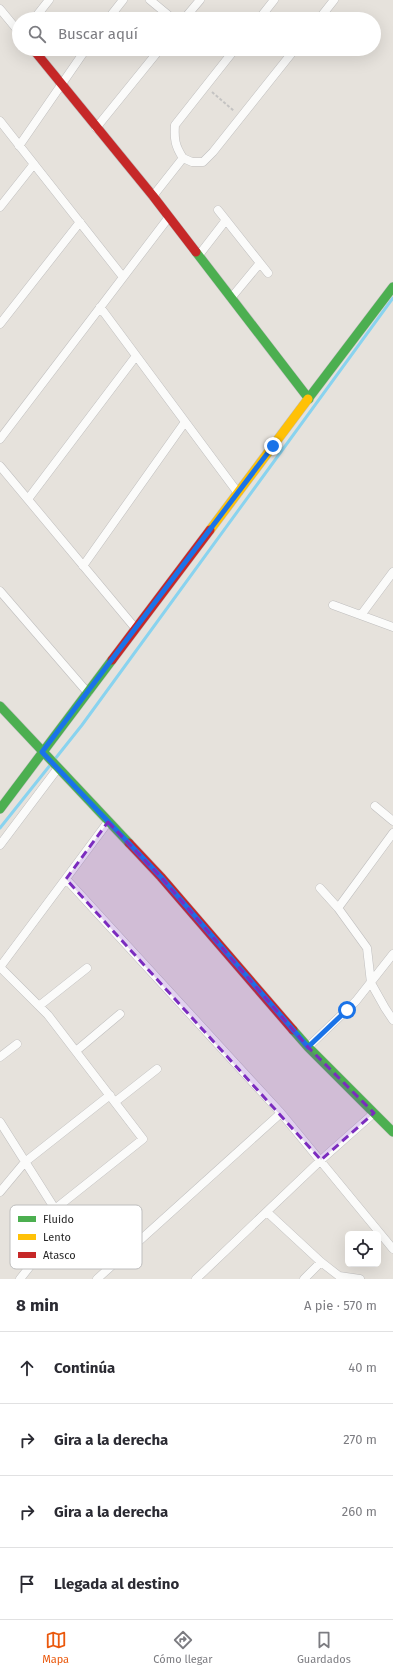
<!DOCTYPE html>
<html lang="es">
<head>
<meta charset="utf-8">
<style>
	:root { --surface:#fff; --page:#f7f7f7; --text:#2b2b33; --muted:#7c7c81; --line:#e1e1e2; --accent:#ea580c }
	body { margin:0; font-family:"Fira Sans",sans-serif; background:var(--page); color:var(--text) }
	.controls { position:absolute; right:12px; bottom:12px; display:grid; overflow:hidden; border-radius:6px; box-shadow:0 4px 16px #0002 }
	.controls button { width:36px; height:36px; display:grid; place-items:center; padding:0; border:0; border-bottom:1px solid var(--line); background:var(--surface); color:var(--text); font:20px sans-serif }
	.stop { position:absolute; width:12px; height:12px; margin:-9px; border:3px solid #1a73e8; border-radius:50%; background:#fff }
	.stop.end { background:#1a73e8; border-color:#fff; box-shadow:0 1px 4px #0008 }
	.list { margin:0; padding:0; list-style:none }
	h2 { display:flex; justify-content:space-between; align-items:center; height:52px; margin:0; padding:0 16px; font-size:17px }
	h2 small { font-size:13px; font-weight:400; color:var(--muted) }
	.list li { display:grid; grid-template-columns:26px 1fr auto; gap:12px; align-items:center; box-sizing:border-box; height:72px; padding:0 16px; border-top:1px solid var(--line) }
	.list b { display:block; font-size:15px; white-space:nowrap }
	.list em { font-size:13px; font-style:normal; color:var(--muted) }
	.icon { flex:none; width:22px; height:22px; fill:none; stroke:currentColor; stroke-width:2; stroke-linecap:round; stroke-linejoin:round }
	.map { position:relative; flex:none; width:393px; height:1279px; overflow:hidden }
	.search { position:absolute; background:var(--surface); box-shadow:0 4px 16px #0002; left:12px; right:12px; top:12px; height:44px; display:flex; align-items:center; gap:10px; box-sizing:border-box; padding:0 14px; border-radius:22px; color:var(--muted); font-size:15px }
	.sheet { height:340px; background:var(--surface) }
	nav { display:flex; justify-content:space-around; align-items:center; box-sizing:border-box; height:56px; border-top:1px solid var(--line); background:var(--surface); font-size:11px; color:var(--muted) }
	nav a { display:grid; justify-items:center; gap:2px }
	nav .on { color:var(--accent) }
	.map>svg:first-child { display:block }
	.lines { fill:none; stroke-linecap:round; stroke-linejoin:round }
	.stream { stroke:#89d3ef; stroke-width:3 }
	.street-casing { stroke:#bfbebe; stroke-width:9 }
	.fast-casing { stroke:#bfbebe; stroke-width:10 }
	.slow-casing { stroke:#bfbebe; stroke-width:10 }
	.jam-casing { stroke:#bfbebe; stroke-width:10 }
	.path { stroke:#c4c3c2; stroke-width:2; stroke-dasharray:3 2; stroke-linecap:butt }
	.street { stroke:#fbfbfa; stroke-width:8 }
	.fast { stroke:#4caf50; stroke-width:9 }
	.slow { stroke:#ffc107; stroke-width:9 }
	.jam { stroke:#c62828; stroke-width:9 }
	.route { stroke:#1a73e8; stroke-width:5 }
	.marked { fill:#7b2cbf; fill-opacity:0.2; stroke:#7b2cbf; stroke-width:3; stroke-dasharray:8 5; stroke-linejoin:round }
	.key { fill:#fff; stroke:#bebebe; stroke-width:1 }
	.key-label { font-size:11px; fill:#272727 }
</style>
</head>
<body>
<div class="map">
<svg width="393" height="1279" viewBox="0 0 393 1279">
	<rect width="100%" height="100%" fill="#e6e2dc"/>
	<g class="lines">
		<path class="stream" d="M 55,759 L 82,725 L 393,298
			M 0,828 L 51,764"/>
		<defs>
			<path id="street" d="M 150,0 L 173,19
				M 0,9 L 19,32
				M 34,19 L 49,0
				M 108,19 L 123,0
				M 184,19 L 200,0
				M 259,19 L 274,0
				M 319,19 L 334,0
				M 0,121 L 123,277
				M 96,128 L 160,49
				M 19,146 L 86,49
				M 183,158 L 192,162 L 203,162 L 213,152 L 295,49
				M 153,196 L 183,158 C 175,146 174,139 175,125 L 235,49
				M 0,207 L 34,164
				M 218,210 L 268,273
				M 199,255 L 226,220
				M 231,298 L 260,263
				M 100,307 L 238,493
				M 0,324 L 80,222
				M 0,439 L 169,217
				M 0,466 L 136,629
				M 28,499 L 136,356
				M 83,566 L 185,422
				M 0,591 L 88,693
				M 333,605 L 393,627
				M 361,615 L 393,572
				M 375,806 L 393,821
				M 0,845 L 58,768
				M 66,879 L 281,1113 L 393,1249
				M 320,888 L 338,908 L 367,948 L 371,983 L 385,1008 L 393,1020
				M 338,908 L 393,833
				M 0,967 L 48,1015 L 143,1139 L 55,1209
				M 0,967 L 108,822
				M 39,1006 L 87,968
				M 308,1047 L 356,1001 L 393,954
				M 76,1051 L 120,1014
				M 0,1057 L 17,1044
				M 115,1102 L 157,1069
				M 0,1122 L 55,1209 L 63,1224 L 20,1279
				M 0,1192 L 25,1162 L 110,1095
				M 267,1212 L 321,1262 L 339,1276 L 360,1279
				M 97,1279 L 281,1113
				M 196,1279 L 321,1160 L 374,1113
				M 304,1279 L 321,1262"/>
			<path id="fast" d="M 196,252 L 309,399
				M 308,399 L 393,287
				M 0,706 L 129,843
				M 0,809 L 112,660
				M 293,1030 L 308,1047 L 393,1132"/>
			<path id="slow" d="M 210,530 L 308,399"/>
			<path id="jam" d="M 33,49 L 153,196 L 196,252
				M 112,660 L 210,530
				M 129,843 L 161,877 L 293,1030"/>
		</defs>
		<use href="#street" class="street-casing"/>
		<use href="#fast" class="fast-casing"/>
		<use href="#slow" class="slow-casing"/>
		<use href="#jam" class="jam-casing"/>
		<path class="path" d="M 212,92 L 234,111"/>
		<use href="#street" class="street"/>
		<use href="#fast" class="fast"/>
		<use href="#slow" class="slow"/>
		<use href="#jam" class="jam"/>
	</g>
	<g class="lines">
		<path class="route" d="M 273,446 L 42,752 L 161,877 L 308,1047 L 347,1010"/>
	</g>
	<path class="marked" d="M 108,822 L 161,877 L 308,1047 L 374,1113 L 321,1160 L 66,879 Z"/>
	<rect x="10" y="1205" width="132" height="64" rx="6" class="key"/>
	<rect x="18" y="1216" width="18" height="6" fill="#4caf50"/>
	<rect x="18" y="1234" width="18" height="6" fill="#ffc107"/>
	<rect x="18" y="1252" width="18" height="6" fill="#c62828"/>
	<g class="key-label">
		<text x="43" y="1223">Fluido</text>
		<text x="43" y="1241">Lento</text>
		<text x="43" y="1259">Atasco</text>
	</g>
</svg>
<div class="controls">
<button><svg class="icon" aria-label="locate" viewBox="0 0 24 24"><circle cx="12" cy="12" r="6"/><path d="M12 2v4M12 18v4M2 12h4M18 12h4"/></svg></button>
</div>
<div class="stop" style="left:347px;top:1010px"></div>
<div class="stop end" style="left:273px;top:446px"></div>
<div class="search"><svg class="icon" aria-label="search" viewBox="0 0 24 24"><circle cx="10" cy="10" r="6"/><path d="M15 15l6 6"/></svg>Buscar aquí</div>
</div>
<section class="sheet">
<h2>8 min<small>A pie · 570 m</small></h2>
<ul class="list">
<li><svg class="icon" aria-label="ahead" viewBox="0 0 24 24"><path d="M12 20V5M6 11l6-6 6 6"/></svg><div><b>Continúa</b></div><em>40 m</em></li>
<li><svg class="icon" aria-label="right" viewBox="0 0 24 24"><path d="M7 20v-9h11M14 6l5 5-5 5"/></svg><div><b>Gira a la derecha</b></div><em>270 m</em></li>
<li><svg class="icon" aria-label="right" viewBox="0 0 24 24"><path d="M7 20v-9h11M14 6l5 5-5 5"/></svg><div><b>Gira a la derecha</b></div><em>260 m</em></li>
<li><svg class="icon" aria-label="arrive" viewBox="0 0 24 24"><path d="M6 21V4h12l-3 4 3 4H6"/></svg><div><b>Llegada al destino</b></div></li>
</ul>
</section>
<nav>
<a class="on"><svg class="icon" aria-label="map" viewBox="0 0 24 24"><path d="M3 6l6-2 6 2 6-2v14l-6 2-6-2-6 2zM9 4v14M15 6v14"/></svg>Mapa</a>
<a><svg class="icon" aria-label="directions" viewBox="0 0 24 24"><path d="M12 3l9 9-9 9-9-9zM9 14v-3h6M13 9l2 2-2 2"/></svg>Cómo llegar</a>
<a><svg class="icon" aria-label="saved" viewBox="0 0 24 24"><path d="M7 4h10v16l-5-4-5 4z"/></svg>Guardados</a>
</nav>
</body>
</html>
